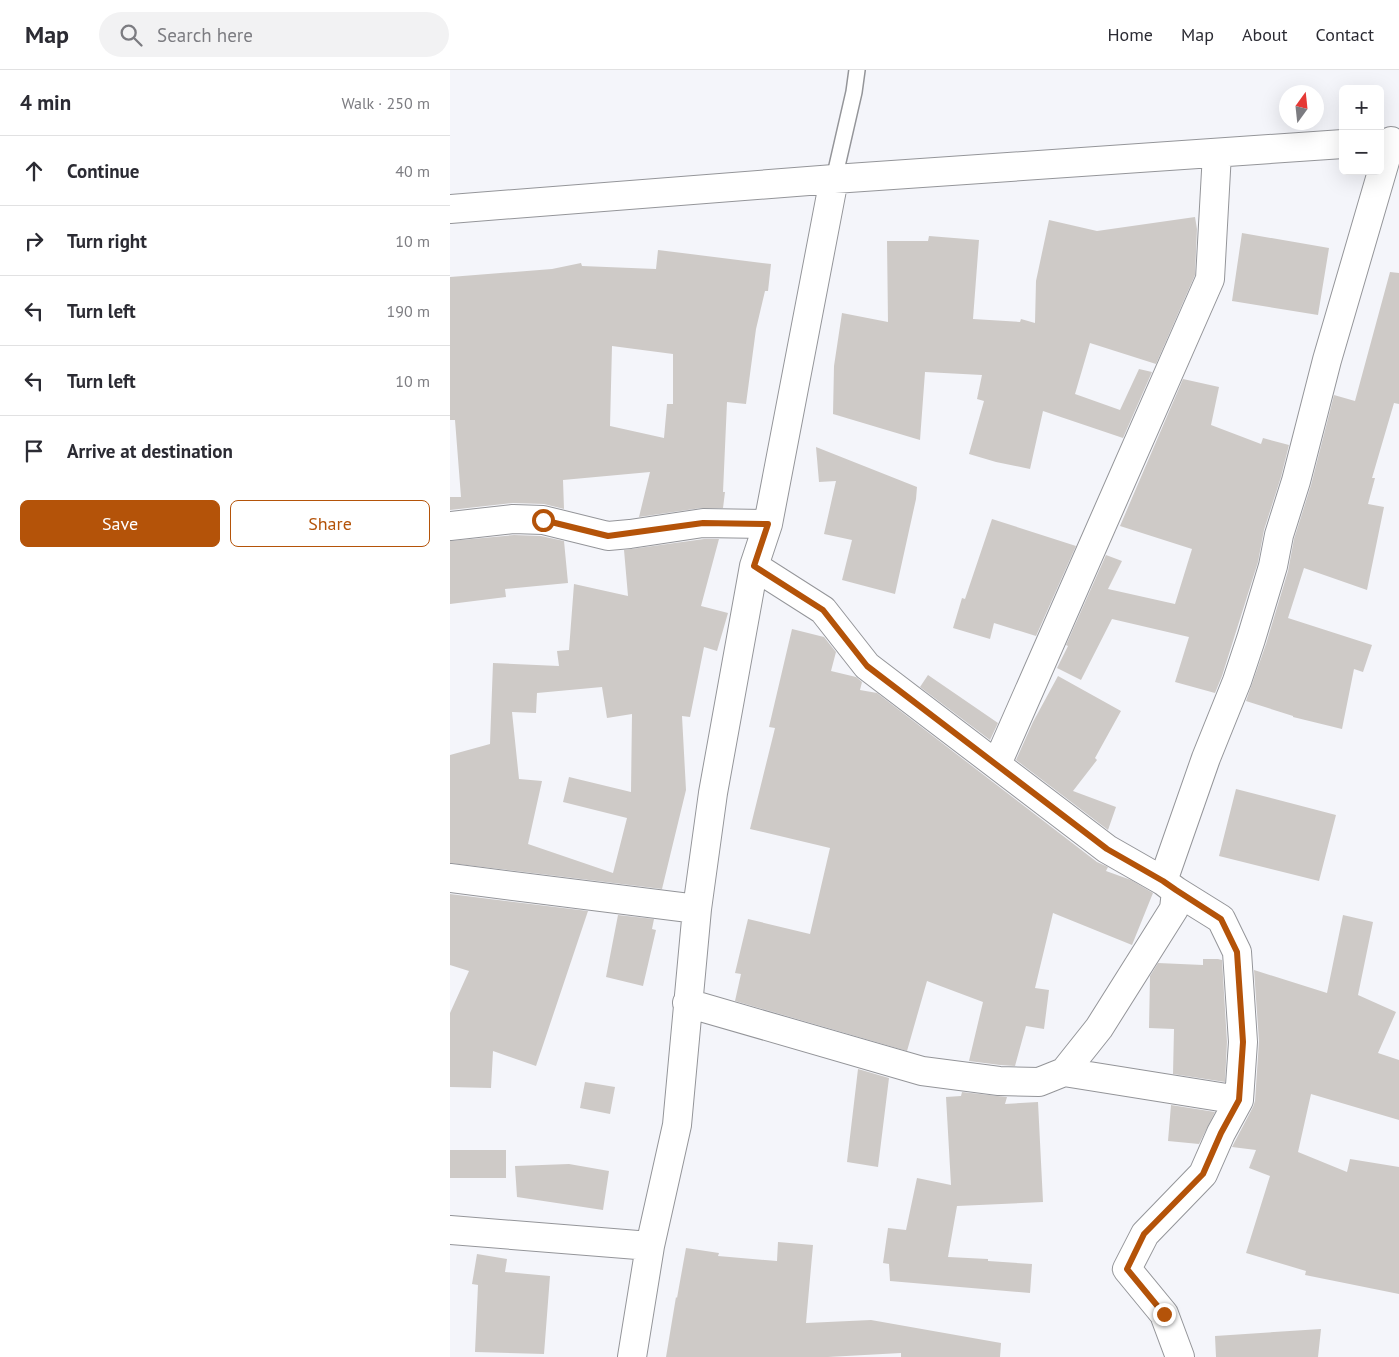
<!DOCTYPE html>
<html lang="en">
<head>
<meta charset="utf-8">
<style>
	:root { --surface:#fff; --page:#f2f2f3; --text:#2b2b33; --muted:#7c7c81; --line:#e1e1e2; --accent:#b45309 }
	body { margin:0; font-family:"PT Sans",sans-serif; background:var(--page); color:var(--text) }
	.controls { position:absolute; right:15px; top:15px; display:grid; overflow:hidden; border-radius:8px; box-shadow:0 5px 20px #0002 }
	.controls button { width:45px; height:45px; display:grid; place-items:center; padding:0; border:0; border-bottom:1px solid var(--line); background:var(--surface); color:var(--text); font:25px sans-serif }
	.compass { position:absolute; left:829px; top:15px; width:45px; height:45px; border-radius:50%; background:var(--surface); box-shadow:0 5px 20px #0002; rotate:15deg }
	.stop { position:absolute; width:15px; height:15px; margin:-11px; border:4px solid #b45309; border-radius:50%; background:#fff }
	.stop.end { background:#b45309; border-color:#fff; box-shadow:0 1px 5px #0008 }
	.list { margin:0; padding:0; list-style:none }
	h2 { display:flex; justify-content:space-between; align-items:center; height:65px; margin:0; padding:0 20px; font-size:21px }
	h2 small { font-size:16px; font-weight:400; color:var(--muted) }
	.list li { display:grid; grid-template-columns:32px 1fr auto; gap:15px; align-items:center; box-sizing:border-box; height:70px; padding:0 20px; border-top:1px solid var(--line) }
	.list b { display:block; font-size:19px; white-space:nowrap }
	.list em { font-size:16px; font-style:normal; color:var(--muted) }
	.actions { display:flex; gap:10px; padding:15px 20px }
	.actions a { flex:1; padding:11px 0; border:1px solid var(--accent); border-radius:8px; text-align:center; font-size:18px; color:var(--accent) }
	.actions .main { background:var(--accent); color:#fff }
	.icon { flex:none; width:28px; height:28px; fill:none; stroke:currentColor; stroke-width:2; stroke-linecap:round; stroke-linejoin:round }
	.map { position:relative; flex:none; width:949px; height:1287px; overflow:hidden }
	header { display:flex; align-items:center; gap:30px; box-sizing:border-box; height:70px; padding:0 25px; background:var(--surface); border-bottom:1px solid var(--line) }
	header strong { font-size:24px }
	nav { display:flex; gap:28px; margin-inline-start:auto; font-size:18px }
	.search { width:350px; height:45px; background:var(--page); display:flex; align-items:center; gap:12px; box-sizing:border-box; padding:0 18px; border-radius:28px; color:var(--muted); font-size:19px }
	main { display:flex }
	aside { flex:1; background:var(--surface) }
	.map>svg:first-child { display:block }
	.building { fill:#cecac7; fill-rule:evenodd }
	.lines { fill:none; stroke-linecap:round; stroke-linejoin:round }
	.lane-casing { stroke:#949599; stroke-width:18 }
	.street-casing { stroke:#949599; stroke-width:30 }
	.lane { stroke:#fff; stroke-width:15 }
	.street { stroke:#fff; stroke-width:28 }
	.route { stroke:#b45309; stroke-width:6 }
</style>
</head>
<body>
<header>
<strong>Map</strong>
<div class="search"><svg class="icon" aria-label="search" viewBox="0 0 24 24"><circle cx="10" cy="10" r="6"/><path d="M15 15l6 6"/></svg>Search here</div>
<nav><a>Home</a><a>Map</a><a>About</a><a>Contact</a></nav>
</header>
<main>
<aside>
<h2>4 min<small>Walk · 250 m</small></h2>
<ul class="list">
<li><svg class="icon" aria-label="ahead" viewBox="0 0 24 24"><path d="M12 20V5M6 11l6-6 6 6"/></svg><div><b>Continue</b></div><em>40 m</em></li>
<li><svg class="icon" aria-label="right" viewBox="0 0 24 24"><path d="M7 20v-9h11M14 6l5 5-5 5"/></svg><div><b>Turn right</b></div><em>10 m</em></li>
<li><svg class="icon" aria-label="left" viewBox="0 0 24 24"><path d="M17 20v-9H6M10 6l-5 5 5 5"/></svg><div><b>Turn left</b></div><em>190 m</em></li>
<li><svg class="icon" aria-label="left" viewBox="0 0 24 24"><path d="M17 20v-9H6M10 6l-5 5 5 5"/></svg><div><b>Turn left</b></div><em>10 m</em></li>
<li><svg class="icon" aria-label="arrive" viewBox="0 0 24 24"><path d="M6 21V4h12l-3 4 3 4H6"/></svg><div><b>Arrive at destination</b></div></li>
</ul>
<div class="actions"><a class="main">Save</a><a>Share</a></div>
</aside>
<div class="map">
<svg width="949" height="1287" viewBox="0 0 949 1287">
	<rect width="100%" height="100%" fill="#f4f5fa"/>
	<path class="building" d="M 745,147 L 747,159 L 745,205 L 706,294 L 640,273 L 625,324 L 670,340 L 689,299 L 702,302 L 673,368 L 593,341 L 580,399 L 546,392 L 519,384 L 534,331 L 527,329 L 532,305 L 475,302 L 470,370 L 383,344 L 384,296 L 392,243 L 438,252 L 437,171 L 478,171 L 479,166 L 529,170 L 523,249 L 570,252 L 571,249 L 585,253 L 586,211 L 599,150 L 647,161 Z
		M 792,163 L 879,178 L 868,245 L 782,231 Z
		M 208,180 L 321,194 L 318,221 L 315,221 L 306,259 L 296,334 L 277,332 L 273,422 L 275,422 L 273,438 L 251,438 L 189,447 L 200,402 L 113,410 L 114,439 L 94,434 L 63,433 L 0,440 L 0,427 L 11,427 L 5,350 L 0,350 L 0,207 L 102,199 L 131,193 L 132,196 L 206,199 ZM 162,276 L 223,284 L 223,334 L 217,334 L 214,368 L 160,356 Z
		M 940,202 L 949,203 L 949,334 L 944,333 L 922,408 L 925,408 L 918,434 L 934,437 L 917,520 L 854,498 L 838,548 L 922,575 L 913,602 L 904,599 L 892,659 L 843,647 L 843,646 L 796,631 L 816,574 L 838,501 L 844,469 L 861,415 L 884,325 L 905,331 Z
		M 733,309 L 769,317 L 761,355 L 811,374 L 813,368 L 839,375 L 831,407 L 814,460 L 808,492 L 772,606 L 765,623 L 725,612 L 739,567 L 662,549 L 631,610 L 607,598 L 618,576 L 616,575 L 656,485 L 672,491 L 658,519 L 725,534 L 742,479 L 670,456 Z
		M 366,377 L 467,417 L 466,429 L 445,524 L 392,510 L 402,470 L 374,464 L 386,411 L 369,412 Z
		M 542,449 L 626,476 L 586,566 L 544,553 L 540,569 L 503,558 L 512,528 L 515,529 Z
		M 64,465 L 91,466 L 114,471 L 118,513 L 55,519 L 56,527 L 0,534 L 0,471 Z
		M 254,469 L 269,469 L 251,536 L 278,543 L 267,581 L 254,577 L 240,647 L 232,646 L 236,720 L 212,819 L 0,793 L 0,685 L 40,674 L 43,593 L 109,596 L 107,581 L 119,580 L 124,514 L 178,526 L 174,480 ZM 152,617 L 157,648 L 182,644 L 181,722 L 119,707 L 113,732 L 177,748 L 163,803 L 78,774 L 92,711 L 69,709 L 62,642 L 86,643 L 87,623 Z
		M 342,559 L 374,567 L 386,582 L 381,601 L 406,607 L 412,612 L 410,620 L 427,623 L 647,792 L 658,797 L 656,801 L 681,810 L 703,823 L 682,875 L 603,843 L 585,918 L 599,920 L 594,959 L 576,956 L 565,996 L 550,995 L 519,991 L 533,932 L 477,911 L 457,981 L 285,931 L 291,904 L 285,903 L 298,849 L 360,864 L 380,778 L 300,759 L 325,658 L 319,657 Z
		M 478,605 L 548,653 L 540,670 L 470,617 Z
		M 608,606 L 671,641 L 645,688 L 647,690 L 623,721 L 666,737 L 658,760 L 566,690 L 583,652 Z
		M 786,719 L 886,745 L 869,811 L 769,786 Z
		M 0,824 L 138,841 L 86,996 L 43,981 L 41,1018 L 0,1017 L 0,943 L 19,901 L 0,895 Z
		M 168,845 L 204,849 L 202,859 L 206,860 L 193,916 L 156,907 Z
		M 893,845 L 923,852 L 908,925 L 946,942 L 928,983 L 949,990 L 949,1050 L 861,1024 L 848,1082 L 897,1102 L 900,1089 L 949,1097 L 949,1224 L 855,1205 L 856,1201 L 796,1183 L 820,1106 L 799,1098 L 806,1080 L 782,1077 L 803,1037 L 805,1031 L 809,971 L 804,900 L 877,923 Z
		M 753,889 L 768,889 L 772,890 L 777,972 L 775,1012 L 723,1004 L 724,959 L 699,958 L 700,906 L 708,893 L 753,895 Z
		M 408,999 L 439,1008 L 428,1097 L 397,1092 Z
		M 135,1012 L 165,1017 L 160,1044 L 130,1038 Z
		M 512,1022 L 557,1027 L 555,1034 L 588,1032 L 593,1132 L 507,1136 L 498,1187 L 538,1189 L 538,1191 L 582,1194 L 580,1223 L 440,1211 L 439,1194 L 433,1193 L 438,1158 L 456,1160 L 467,1108 L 501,1115 L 496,1027 L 511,1026 Z
		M 721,1035 L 765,1042 L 749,1074 L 718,1071 Z
		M 0,1080 L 56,1080 L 56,1108 L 0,1108 Z
		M 119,1094 L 159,1101 L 153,1140 L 67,1127 L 65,1096 Z
		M 328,1172 L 363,1175 L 356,1253 L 421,1250 L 551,1273 L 550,1287 L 451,1287 L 451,1283 L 378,1287 L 216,1287 L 226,1227 L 227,1228 L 236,1178 L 269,1183 L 268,1186 L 327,1191 Z
		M 27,1184 L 57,1189 L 55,1202 L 100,1206 L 94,1284 L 25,1282 L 28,1215 L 22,1214 Z
		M 871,1259 L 868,1287 L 766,1287 L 765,1266 Z"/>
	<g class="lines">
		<defs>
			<path id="lane" d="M 384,109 L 404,22 L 407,0"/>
			<path id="street" d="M 0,139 L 384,109 L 893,74
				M 0,456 L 63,449 L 93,450 L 158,466 L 180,464 L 253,453 L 318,454
				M 304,496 L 373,540 L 417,596 L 657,779 L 713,811 L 726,821 L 771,849 L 787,882 L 793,972 L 789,1030 L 771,1063 L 753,1104 L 695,1164 L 677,1199 L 714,1244 L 730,1287
				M 547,694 L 760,209 L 767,83
				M 0,808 L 247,839
				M 713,811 L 756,688 L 787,611 L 801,569 L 823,496 L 829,465 L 846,411 L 877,290 L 941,71
				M 237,933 L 472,1001 L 549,1011 L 589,1012 L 614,1002 L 649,958 L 724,839 L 726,821
				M 614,1002 L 789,1030
				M 0,1160 L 200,1176
				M 182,1287 L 200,1176 L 227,1055 L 247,839 L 263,723 L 304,496 L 318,454 L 384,109"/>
		</defs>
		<use href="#lane" class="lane-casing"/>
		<use href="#street" class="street-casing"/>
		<use href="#lane" class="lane"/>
		<use href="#street" class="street"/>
	</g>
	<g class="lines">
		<path class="route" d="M 93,450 L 158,466 L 253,453 L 318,454 L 304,496 L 373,540 L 417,596 L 657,779 L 713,811 L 726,820 L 771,849 L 787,882 L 793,972 L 789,1030 L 771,1063 L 753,1104 L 694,1164 L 677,1199 L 714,1244"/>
	</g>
</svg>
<div class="controls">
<button>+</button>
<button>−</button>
</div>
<svg class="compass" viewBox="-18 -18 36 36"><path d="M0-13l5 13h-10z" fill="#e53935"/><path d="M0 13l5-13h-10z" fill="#7c7c81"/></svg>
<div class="stop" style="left:93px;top:450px"></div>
<div class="stop end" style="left:714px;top:1244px"></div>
</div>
</main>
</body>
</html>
